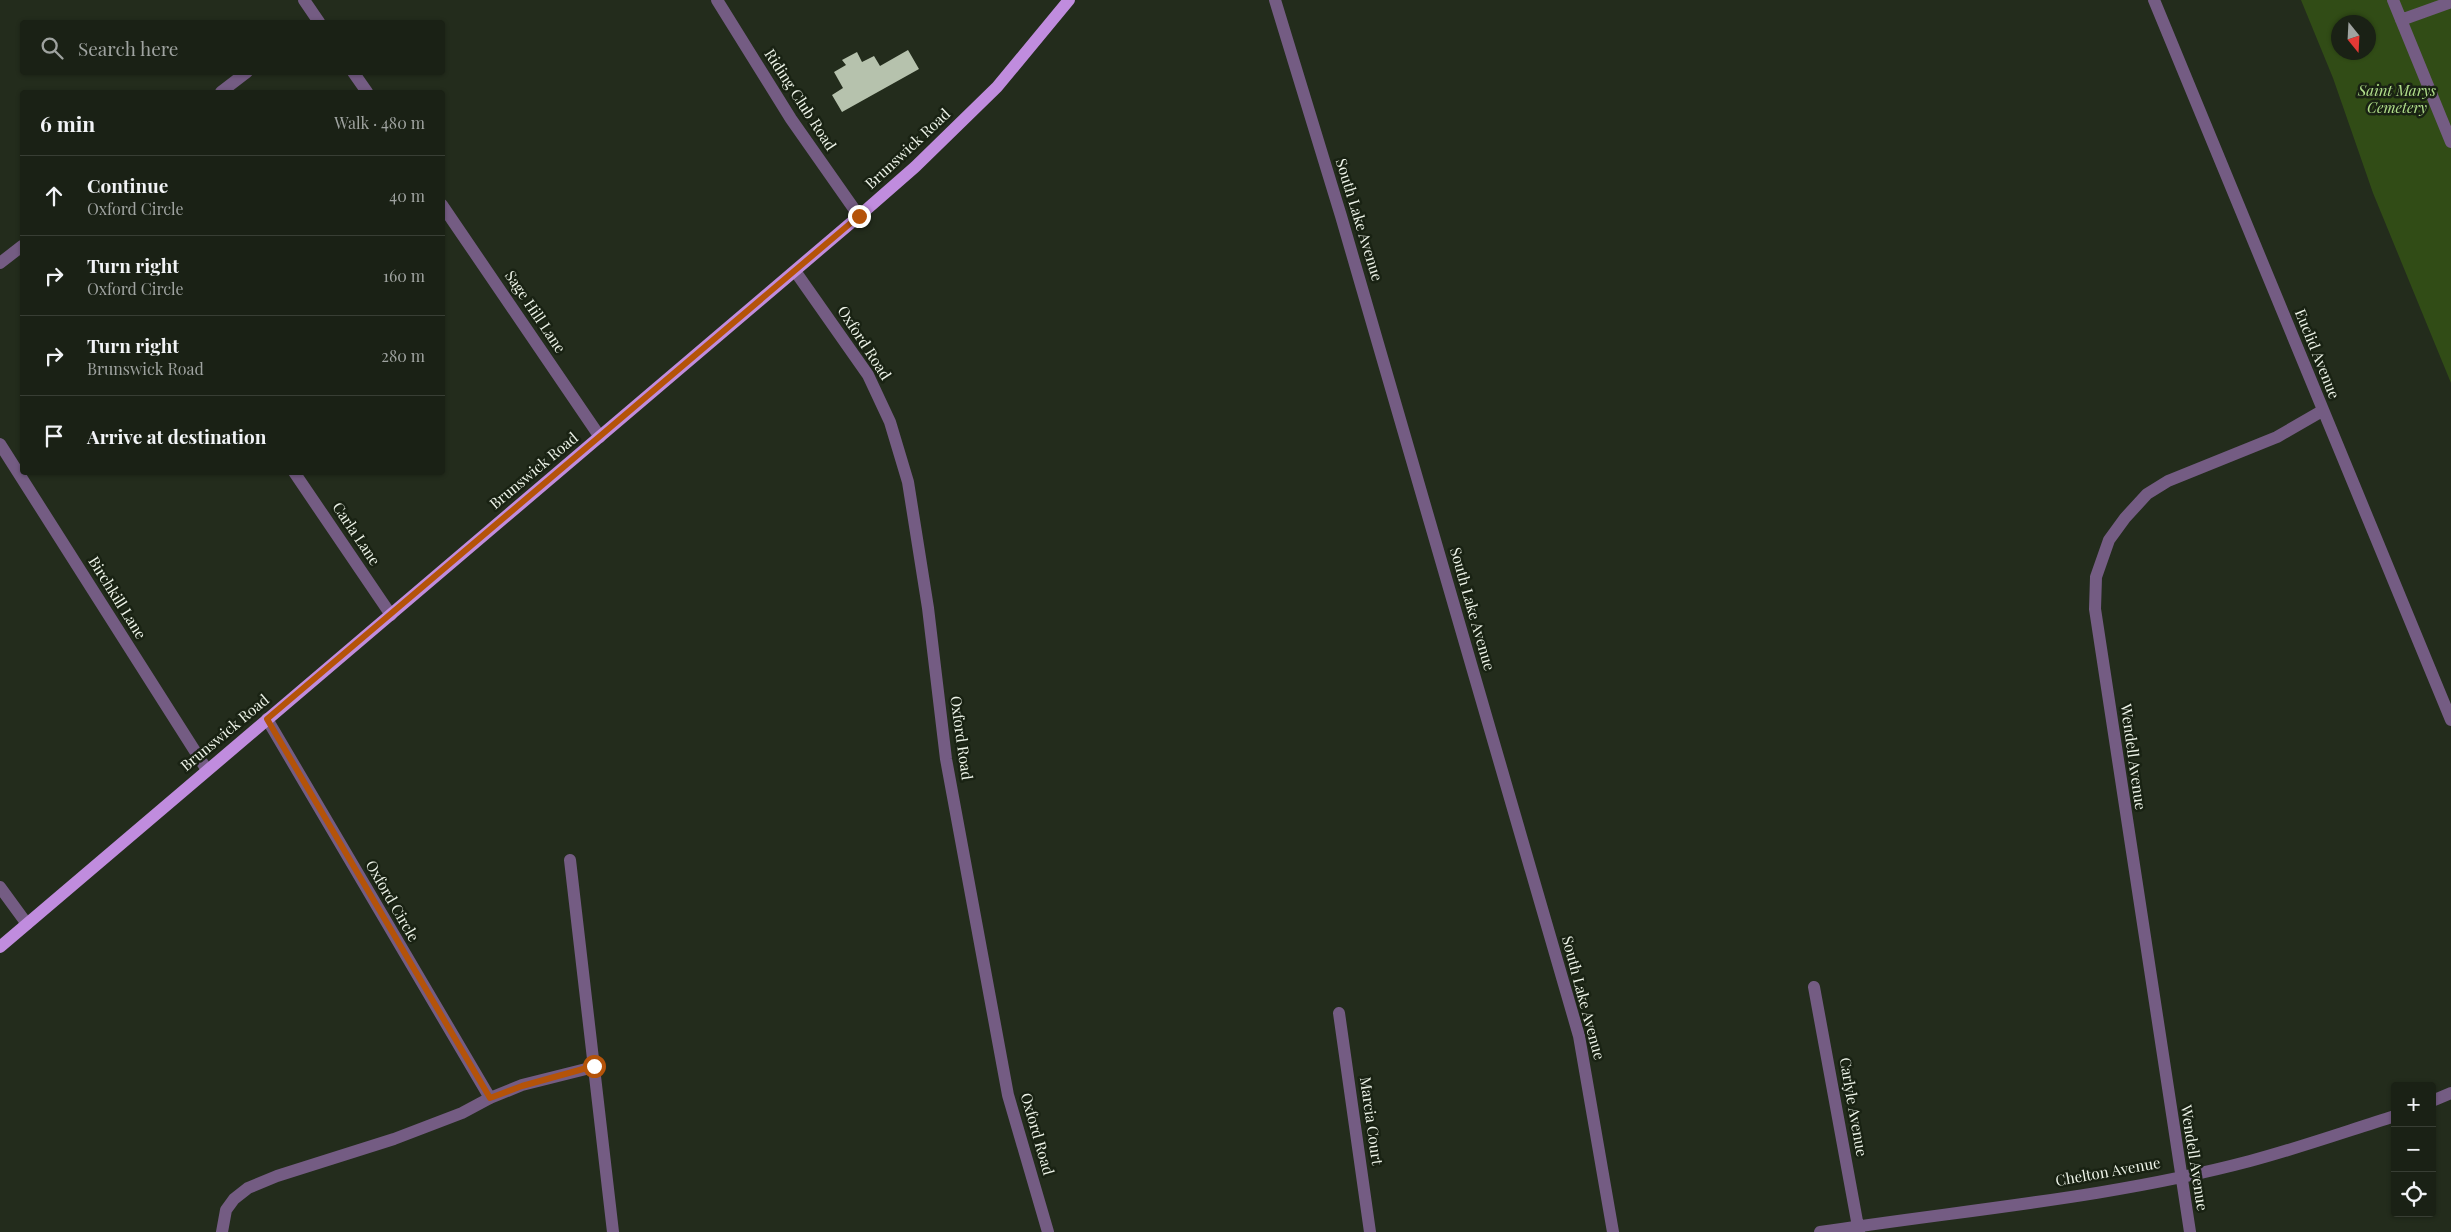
<!DOCTYPE html>
<html lang="en">
<head>
<meta charset="utf-8">
<style>
	:root { --surface:#1a2115; --page:#272e22; --text:#f1f3f6; --muted:#9fa3a0; --line:#383e34 }
	body { margin:0; font-family:"Playfair Display",serif; background:var(--page); color:var(--text) }
	.controls { position:absolute; right:15px; bottom:15px; display:grid; overflow:hidden; border-radius:5px; box-shadow:0 1px 4px #0004 }
	.controls button { width:45px; height:45px; display:grid; place-items:center; padding:0; border:0; border-bottom:1px solid var(--line); background:var(--surface); color:var(--text); font:25px sans-serif }
	.compass { position:absolute; left:2331px; top:15px; width:45px; height:45px; border-radius:50%; background:var(--surface); box-shadow:0 1px 4px #0004; rotate:162deg }
	.stop { position:absolute; width:15px; height:15px; margin:-11px; border:4px solid #b45309; border-radius:50%; background:#fff }
	.stop.end { background:#b45309; border-color:#fff; box-shadow:0 1px 5px #0008 }
	.list { margin:0; padding:0; list-style:none }
	h2 { display:flex; justify-content:space-between; align-items:center; height:65px; margin:0; padding:0 20px; font-size:21px }
	h2 small { font-size:16px; font-weight:400; color:var(--muted) }
	.list li { display:grid; grid-template-columns:32px 1fr auto; gap:15px; align-items:center; box-sizing:border-box; height:80px; padding:0 20px; border-top:1px solid var(--line) }
	.list b { display:block; font-size:19px; white-space:nowrap }
	.list p { margin:0; font-size:16px; white-space:nowrap; color:var(--muted) }
	.list em { font-size:16px; font-style:normal; color:var(--muted) }
	.icon { flex:none; width:28px; height:28px; fill:none; stroke:currentColor; stroke-width:2; stroke-linecap:round; stroke-linejoin:round }
	.map { position:relative; flex:none; width:2451px; height:1232px; overflow:hidden }
	.search { position:absolute; background:var(--surface); box-shadow:0 1px 4px #0004; left:20px; top:20px; width:425px; height:55px; display:flex; align-items:center; gap:12px; box-sizing:border-box; padding:0 18px; border-radius:5px; color:var(--muted); font-size:19px }
	.panel { position:absolute; background:var(--surface); box-shadow:0 1px 4px #0004; left:20px; top:90px; width:425px; height:385px; border-radius:5px }
	.map>svg:first-child { display:block }
	.green { fill:#314c16; fill-rule:evenodd }
	.building { fill:#b6c2ad }
	.lines { fill:none; stroke-linecap:round; stroke-linejoin:round }
	.minor { stroke:#745c83; stroke-width:12 }
	.major { stroke:#c08cde; stroke-width:12 }
	.route { stroke:#b45309; stroke-width:6 }
	.labels { text-anchor:middle; stroke-width:5; stroke-linejoin:round; paint-order:stroke }
	.park-label { font-size:15px; font-style:italic; fill:#b2e08c; stroke:#192213 }
	.street-label { font-size:15px; fill:#eef4e9; stroke:#192213 }
</style>
</head>
<body>
<div class="map">
<svg width="2451" height="1232" viewBox="0 0 2451 1232">
	<rect width="100%" height="100%" fill="#232c1c"/>
	<path class="green" d="M 2301,0 L 2451,0 L 2451,383 L 2373,193 L 2333,78 ZM 2338,22 L 2368,22 L 2368,52 L 2338,52 Z"/>
	<path class="building" d="M 908,50 L 919,69 L 842,112 L 832,95 L 843,88 L 834,72 L 846,65 L 842,60 L 857,52 L 862,62 L 874,56 L 880,66 Z"/>
	<g class="lines">
		<path class="minor" d="M 304,0 L 319,22
			M 717,0 L 791,119 L 859,216
			M 1275,0 L 1341,216 L 1579,1036 L 1613,1232
			M 2154,0 L 2451,720
			M 2393,0 L 2451,142
			M 2401,20 L 2451,2
			M 353,72 L 367,92
			M 221,92 L 247,72
			M 442,205 L 600,437
			M 0,263 L 22,246
			M 795,271 L 868,375 L 890,422 L 908,482 L 928,608 L 946,759 L 1008,1095 L 1048,1232
			M 0,444 L 207,770
			M 294,472 L 391,615
			M 267,719 L 490,1098
			M 570,860 L 613,1232
			M 0,887 L 27,924
			M 1814,987 L 1859,1232
			M 1339,1013 L 1370,1232
			M 2432,1101 L 2451,1093
			M 222,1232 L 226,1210 L 234,1199 L 248,1188 L 277,1176 L 394,1139 L 462,1113 L 490,1098 L 522,1085 L 594,1067
			M 1820,1232 C 1963,1210 2110,1198 2250,1161 C 2299,1148 2347,1131 2395,1116
			M 2190,1232 L 2095,609 L 2096,577 L 2109,540 L 2125,518 L 2147,494 L 2168,481 L 2277,437 L 2322,411"/>
		<path class="major" d="M 0,947 L 859,216 L 915,167 L 997,87 L 1069,0"/>
	</g>
	<g class="lines">
		<path class="route" d="M 594,1066 L 522,1086 L 490,1098 L 267,719 L 859,216"/>
	</g>
	<g class="labels">
		<g class="park-label">
			<text x="2397" y="96">Saint Marys<tspan x="2397" dy="17">Cemetery</tspan></text>
		</g>
		<g class="street-label">
			<text transform="translate(800 100) rotate(57)" y="5">Riding Club Road</text>
			<text transform="translate(908 149) rotate(-43)" y="5">Brunswick Road</text>
			<text transform="translate(1359 220) rotate(73)" y="5">South Lake Avenue</text>
			<text transform="translate(535 312) rotate(56)" y="5">Sage Hill Lane</text>
			<text transform="translate(864 343) rotate(57)" y="5">Oxford Road</text>
			<text transform="translate(2317 354) rotate(68)" y="5">Euclid Avenue</text>
			<text transform="translate(534 471) rotate(-40)" y="5">Brunswick Road</text>
			<text transform="translate(356 534) rotate(56)" y="5">Carla Lane</text>
			<text transform="translate(117 598) rotate(58)" y="5">Birchkill Lane</text>
			<text transform="translate(1472 609) rotate(74)" y="5">South Lake Avenue</text>
			<text transform="translate(225 733) rotate(-40)" y="5">Brunswick Road</text>
			<text transform="translate(961 738) rotate(82)" y="5">Oxford Road</text>
			<text transform="translate(2133 757) rotate(82)" y="5">Wendell Avenue</text>
			<text transform="translate(392 901) rotate(60)" y="5">Oxford Circle</text>
			<text transform="translate(1583 998) rotate(75)" y="5">South Lake Avenue</text>
			<text transform="translate(1853 1107) rotate(80)" y="5">Carlyle Avenue</text>
			<text transform="translate(1371 1121) rotate(82)" y="5">Marcia Court</text>
			<text transform="translate(1037 1134) rotate(74)" y="5">Oxford Road</text>
			<text transform="translate(2194 1158) rotate(81)" y="5">Wendell Avenue</text>
			<text transform="translate(2108 1172) rotate(-10)" y="5">Chelton Avenue</text>
		</g>
	</g>
</svg>
<div class="controls">
<button>+</button>
<button>−</button>
<button><svg class="icon" aria-label="locate" viewBox="0 0 24 24"><circle cx="12" cy="12" r="6"/><path d="M12 2v4M12 18v4M2 12h4M18 12h4"/></svg></button>
</div>
<svg class="compass" viewBox="-18 -18 36 36"><path d="M0-13l5 13h-10z" fill="#e53935"/><path d="M0 13l5-13h-10z" fill="#9fa3a0"/></svg>
<div class="stop" style="left:594px;top:1066px"></div>
<div class="stop end" style="left:859px;top:216px"></div>
<div class="search"><svg class="icon" aria-label="search" viewBox="0 0 24 24"><circle cx="10" cy="10" r="6"/><path d="M15 15l6 6"/></svg>Search here</div>
<section class="panel">
<h2>6 min<small>Walk · 480 m</small></h2>
<ul class="list">
<li><svg class="icon" aria-label="ahead" viewBox="0 0 24 24"><path d="M12 20V5M6 11l6-6 6 6"/></svg><div><b>Continue</b><p>Oxford Circle</p></div><em>40 m</em></li>
<li><svg class="icon" aria-label="right" viewBox="0 0 24 24"><path d="M7 20v-9h11M14 6l5 5-5 5"/></svg><div><b>Turn right</b><p>Oxford Circle</p></div><em>160 m</em></li>
<li><svg class="icon" aria-label="right" viewBox="0 0 24 24"><path d="M7 20v-9h11M14 6l5 5-5 5"/></svg><div><b>Turn right</b><p>Brunswick Road</p></div><em>280 m</em></li>
<li><svg class="icon" aria-label="arrive" viewBox="0 0 24 24"><path d="M6 21V4h12l-3 4 3 4H6"/></svg><div><b>Arrive at destination</b></div></li>
</ul>
</section>
</div>
</body>
</html>
